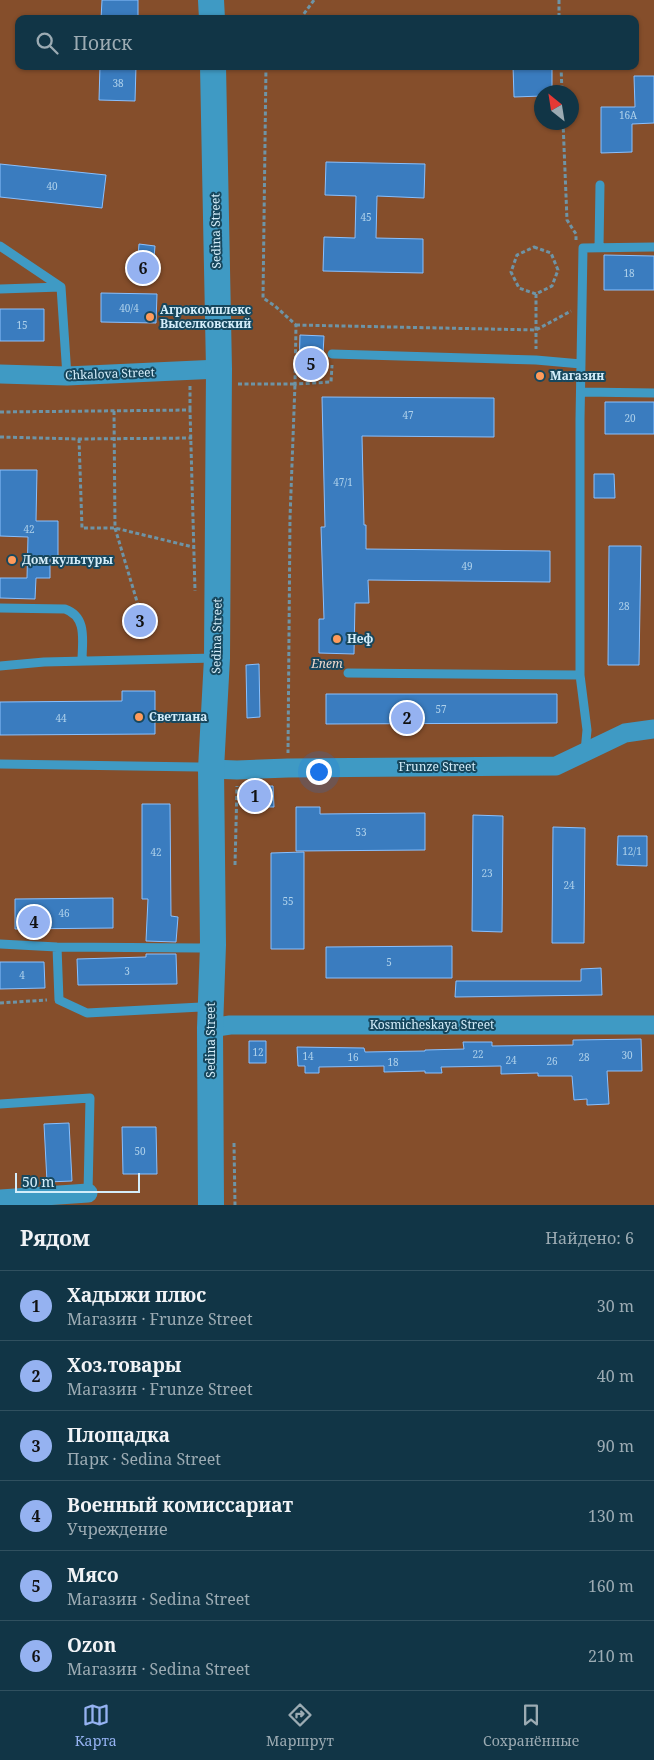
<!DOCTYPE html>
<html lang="ru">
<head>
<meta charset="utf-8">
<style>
	:root { --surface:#113546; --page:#1a3d4d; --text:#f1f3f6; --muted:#9cabb3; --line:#30505f; --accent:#95b2f1 }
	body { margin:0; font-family:"Noto Serif",serif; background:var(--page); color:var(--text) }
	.compass { position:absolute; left:534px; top:85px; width:45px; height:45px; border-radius:50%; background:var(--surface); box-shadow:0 1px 4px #0004; rotate:330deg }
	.scale { position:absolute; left:15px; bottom:12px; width:125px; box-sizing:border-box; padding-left:5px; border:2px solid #d4edfa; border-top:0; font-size:14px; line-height:18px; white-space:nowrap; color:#d4edfa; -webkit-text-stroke:4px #17475d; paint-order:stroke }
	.you { position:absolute; left:318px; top:771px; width:18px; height:18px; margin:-12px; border:4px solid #fff; border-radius:50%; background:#1a73e8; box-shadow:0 0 0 8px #1a73e833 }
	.badge { display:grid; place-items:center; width:32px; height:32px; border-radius:50%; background:var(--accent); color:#111; font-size:16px; font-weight:700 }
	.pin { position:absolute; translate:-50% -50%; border:2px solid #fff; box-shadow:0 1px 5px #0006 }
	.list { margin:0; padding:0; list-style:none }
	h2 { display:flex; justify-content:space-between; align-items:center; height:65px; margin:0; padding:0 20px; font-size:21px }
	h2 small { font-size:16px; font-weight:400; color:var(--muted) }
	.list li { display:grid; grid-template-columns:32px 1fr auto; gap:15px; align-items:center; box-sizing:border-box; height:70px; padding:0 20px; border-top:1px solid var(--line) }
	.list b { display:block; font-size:19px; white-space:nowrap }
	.list p { margin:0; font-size:16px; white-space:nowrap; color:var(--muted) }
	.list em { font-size:16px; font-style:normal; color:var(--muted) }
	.icon { flex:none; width:28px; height:28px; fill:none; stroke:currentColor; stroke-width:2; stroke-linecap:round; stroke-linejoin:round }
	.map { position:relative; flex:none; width:654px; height:1205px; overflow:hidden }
	.search { position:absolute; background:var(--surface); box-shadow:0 1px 4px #0004; left:15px; right:15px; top:15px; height:55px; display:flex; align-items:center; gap:12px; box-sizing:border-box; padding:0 18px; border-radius:10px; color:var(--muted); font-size:19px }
	.sheet { height:485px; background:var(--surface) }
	nav { display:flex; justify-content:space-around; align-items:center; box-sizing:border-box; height:70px; border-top:1px solid var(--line); background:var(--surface); font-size:14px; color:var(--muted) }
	nav a { display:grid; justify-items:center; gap:2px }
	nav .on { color:var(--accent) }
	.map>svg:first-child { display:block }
	.green { fill:#854e2b; fill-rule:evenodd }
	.building { fill:#3a7cbf; stroke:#89c0fe }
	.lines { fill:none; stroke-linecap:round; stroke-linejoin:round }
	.path { stroke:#6e94a6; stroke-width:3; stroke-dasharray:4 2.5; stroke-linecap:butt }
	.lane { stroke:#3f9ac4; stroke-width:9 }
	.street { stroke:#3f9ac4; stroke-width:19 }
	.secondary { stroke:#3f9ac4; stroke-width:26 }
	.poi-dot { fill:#ff9b5b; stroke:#17475d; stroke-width:2 }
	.labels { text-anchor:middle; stroke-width:4; stroke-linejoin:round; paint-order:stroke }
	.number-label { font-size:10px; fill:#aed1eb }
	.street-label { font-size:12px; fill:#d4edfa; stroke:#17475d }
	.poi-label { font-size:12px; font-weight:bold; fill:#d4edfa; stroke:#17475d; text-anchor:start }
	.park-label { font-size:12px; font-style:italic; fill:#f1dacd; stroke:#17475d }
</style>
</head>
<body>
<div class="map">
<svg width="654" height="1205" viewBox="0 0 654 1205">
	<rect width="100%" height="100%" fill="#17475d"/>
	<path class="green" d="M 0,0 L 654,0 L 654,1205 L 0,1205 ZM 19,19 L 635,19 L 635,66 L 19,66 ZM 542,92 L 572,92 L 572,122 L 542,122 Z"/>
	<path class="building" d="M 102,0 L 138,0 L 138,19 L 101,19 Z
		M 100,66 L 136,66 L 135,101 L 99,100 Z
		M 513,66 L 552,66 L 552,92 L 542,92 L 542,96 L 514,97 Z
		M 634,76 L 654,76 L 654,123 L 632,124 L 632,152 L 601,153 L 601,107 L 635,107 Z
		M 326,162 L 425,164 L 424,198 L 377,196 L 376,238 L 423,239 L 423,273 L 323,271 L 324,237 L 355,238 L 356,196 L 325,195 Z
		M 0,164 L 106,175 L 102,208 L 0,197 Z
		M 139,244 L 155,246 L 153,270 L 137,269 Z
		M 604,255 L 654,256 L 654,290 L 604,290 Z
		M 101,293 L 157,294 L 156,323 L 101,322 Z
		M 0,309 L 44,309 L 44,341 L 0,341 Z
		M 300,335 L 324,336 L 322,373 L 299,372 Z
		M 322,397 L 494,398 L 494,437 L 362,436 L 364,525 L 366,525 L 366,549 L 550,551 L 550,582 L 368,580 L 369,603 L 355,603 L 354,654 L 319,653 L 319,619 L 324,619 L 321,527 L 325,527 Z
		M 605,402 L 654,402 L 654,434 L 605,434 Z
		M 0,470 L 37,470 L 36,521 L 58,521 L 58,559 L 50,559 L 50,578 L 36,578 L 35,599 L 0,598 L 0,578 L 27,578 L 28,537 L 0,536 Z
		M 594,474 L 614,474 L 615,498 L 594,498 Z
		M 609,546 L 641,546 L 639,665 L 608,665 Z
		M 259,664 L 260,717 L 247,718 L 246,665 Z
		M 122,691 L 155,691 L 155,734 L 0,735 L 0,702 L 122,701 Z
		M 326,694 L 557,694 L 557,723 L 326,724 Z
		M 258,786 L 273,786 L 274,807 L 258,807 Z
		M 142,804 L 170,804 L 171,916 L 178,917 L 176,942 L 146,941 L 148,899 L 142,899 Z
		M 296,807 L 320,807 L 320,814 L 425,813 L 425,850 L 296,851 Z
		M 473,815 L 503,816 L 502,932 L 472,931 Z
		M 553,827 L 585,828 L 584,943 L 552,943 Z
		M 618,836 L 647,836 L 647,866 L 617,865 Z
		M 304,852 L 304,949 L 271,949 L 271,853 Z
		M 113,898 L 113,928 L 15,929 L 15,899 Z
		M 452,946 L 452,978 L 326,978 L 326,947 Z
		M 146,954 L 176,954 L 177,984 L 78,985 L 77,959 L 146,957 Z
		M 0,962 L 44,962 L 45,988 L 0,989 Z
		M 601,968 L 602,995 L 455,997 L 456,981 L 581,981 L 581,969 Z
		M 641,1039 L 642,1071 L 607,1071 L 609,1104 L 587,1105 L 587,1099 L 574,1100 L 572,1076 L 538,1076 L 538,1073 L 501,1074 L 501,1066 L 441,1067 L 442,1073 L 425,1073 L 425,1071 L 384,1072 L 384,1066 L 319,1067 L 319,1073 L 305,1073 L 305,1066 L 298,1066 L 297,1047 L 364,1048 L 365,1052 L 425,1051 L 425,1050 L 464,1049 L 463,1042 L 492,1042 L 492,1046 L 573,1045 L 573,1040 Z
		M 249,1041 L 266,1041 L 266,1063 L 249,1063 Z
		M 69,1123 L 72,1181 L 47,1182 L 44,1124 Z
		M 122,1127 L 156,1127 L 157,1174 L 123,1174 Z"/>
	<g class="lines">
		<path class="path" d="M 559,0 L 559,19
			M 300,19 L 314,0
			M 266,66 L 263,298 L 275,306 L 296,325 L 295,384 L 331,382 L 332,365
			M 561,66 L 562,92
			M 563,122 L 567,220 L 576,234 L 576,240
			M 534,247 L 551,253 L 558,270 L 552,286 L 536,294 L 519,288 L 511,272 L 517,255 Z
			M 536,294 L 536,349
			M 296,325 L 536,330 L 571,311
			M 238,384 L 295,384 L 290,518 L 288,753
			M 190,386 L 190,410
			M 114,411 L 115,528 L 144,625
			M 0,412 L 190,410 L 195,591
			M 0,437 L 79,439 L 192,438
			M 79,439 L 82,528 L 115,528 L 193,547
			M 235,865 L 237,786
			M 0,1003 L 47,1000
			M 234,1143 L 235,1205"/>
		<path class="lane" d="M 0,246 L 61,287
			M 599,247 L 600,185
			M 61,287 L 67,376
			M 0,289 L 61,287
			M 332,354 L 536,360 L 581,364
			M 582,392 L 654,393
			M 0,608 L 65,609 C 88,617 82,642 82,661
			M 0,666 L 44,662 L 215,658
			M 348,673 L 580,675
			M 585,752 L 587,730 L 580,675 L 580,420 L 583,248 L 654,247
			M 0,764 L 198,767 L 210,769
			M 0,944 L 57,947 L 200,948 L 209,946
			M 57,947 L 59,1000 L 87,1013 L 201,1007 L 207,1011
			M 0,1104 L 90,1098 L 88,1193"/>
		<path class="street" d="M 0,374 L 67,376 L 219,369
			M 211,769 L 237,770 L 288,768 L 556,766 L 625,733 L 654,729
			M 210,1028 L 230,1025 L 654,1025
			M 0,1199 L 88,1193"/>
		<path class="secondary" d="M 211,0 L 212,19
			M 211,1205 L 210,1028 L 213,945 L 211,769 L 217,658 L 219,369 L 213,66"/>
	</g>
	<g class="poi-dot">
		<circle cx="150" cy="317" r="5"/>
		<circle cx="540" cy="376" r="5"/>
		<circle cx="12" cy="560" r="5"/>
		<circle cx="337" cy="639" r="5"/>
		<circle cx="139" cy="717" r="5"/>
	</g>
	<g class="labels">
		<g class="number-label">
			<text x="118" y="87">38</text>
			<text x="628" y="119">16А</text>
			<text x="52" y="190">40</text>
			<text x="366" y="221">45</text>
			<text x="629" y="277">18</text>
			<text x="129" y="312">40/4</text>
			<text x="22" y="329">15</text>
			<text x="408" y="419">47</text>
			<text x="630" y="422">20</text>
			<text x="343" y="486">47/1</text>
			<text x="29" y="533">42</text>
			<text x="467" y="570">49</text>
			<text x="624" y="610">28</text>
			<text x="441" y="713">57</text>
			<text x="61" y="722">44</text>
			<text x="361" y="836">53</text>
			<text x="632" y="855">12/1</text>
			<text x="156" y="856">42</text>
			<text x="487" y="877">23</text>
			<text x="569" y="889">24</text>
			<text x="288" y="905">55</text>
			<text x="64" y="917">46</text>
			<text x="389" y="966">5</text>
			<text x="127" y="975">3</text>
			<text x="22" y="979">4</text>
			<text x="258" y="1056">12</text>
			<text x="478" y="1058">22</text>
			<text x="627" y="1059">30</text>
			<text x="308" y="1060">14</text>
			<text x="353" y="1061">16</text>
			<text x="584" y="1061">28</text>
			<text x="511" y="1064">24</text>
			<text x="552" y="1065">26</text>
			<text x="393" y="1066">18</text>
			<text x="140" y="1155">50</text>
		</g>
		<g class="street-label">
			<text transform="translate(216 231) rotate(-91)" y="4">Sedina Street</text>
			<text transform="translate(110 374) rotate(-2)" y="4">Chkalova Street</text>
			<text transform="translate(217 636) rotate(-89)" y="4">Sedina Street</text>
			<text x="437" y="771">Frunze Street</text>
			<text x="432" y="1029">Kosmicheskaya Street</text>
			<text transform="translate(211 1040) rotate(-90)" y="4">Sedina Street</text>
		</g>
		<g class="poi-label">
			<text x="160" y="314">Агрокомплекс<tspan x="160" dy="14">Выселковский</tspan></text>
			<text x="550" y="380">Магазин</text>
			<text x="22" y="564">Дом культуры</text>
			<text x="347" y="643">Неф</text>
			<text x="149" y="721">Светлана</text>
		</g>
		<g class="park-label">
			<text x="327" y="668">Enem</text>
		</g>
	</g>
</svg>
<svg class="compass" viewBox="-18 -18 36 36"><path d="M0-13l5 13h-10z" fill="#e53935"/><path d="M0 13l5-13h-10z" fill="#9cabb3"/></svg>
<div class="scale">50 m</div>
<div class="you"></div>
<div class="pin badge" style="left:255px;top:796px">1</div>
<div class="pin badge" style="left:407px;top:718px">2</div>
<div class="pin badge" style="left:140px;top:621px">3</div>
<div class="pin badge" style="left:34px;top:922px">4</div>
<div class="pin badge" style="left:311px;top:364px">5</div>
<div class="pin badge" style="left:143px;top:268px">6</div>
<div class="search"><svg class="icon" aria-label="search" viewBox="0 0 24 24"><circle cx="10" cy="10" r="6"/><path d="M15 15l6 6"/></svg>Поиск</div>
</div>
<section class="sheet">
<h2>Рядом<small>Найдено: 6</small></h2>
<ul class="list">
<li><span class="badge">1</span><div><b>Хадыжи плюс</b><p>Магазин · Frunze Street</p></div><em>30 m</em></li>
<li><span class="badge">2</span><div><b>Хоз.товары</b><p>Магазин · Frunze Street</p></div><em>40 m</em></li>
<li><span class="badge">3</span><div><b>Площадка</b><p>Парк · Sedina Street</p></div><em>90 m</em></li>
<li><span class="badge">4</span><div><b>Военный комиссариат</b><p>Учреждение</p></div><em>130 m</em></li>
<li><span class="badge">5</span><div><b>Мясо</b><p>Магазин · Sedina Street</p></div><em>160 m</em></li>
<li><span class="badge">6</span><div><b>Ozon</b><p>Магазин · Sedina Street</p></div><em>210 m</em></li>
</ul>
</section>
<nav>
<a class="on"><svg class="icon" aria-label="map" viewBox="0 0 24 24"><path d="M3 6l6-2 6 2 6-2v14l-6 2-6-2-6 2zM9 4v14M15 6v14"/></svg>Карта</a>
<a><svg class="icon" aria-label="directions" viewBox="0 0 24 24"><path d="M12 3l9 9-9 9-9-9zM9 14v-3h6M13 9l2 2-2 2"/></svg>Маршрут</a>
<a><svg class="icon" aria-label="saved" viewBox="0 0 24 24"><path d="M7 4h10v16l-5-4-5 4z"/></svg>Сохранённые</a>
</nav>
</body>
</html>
